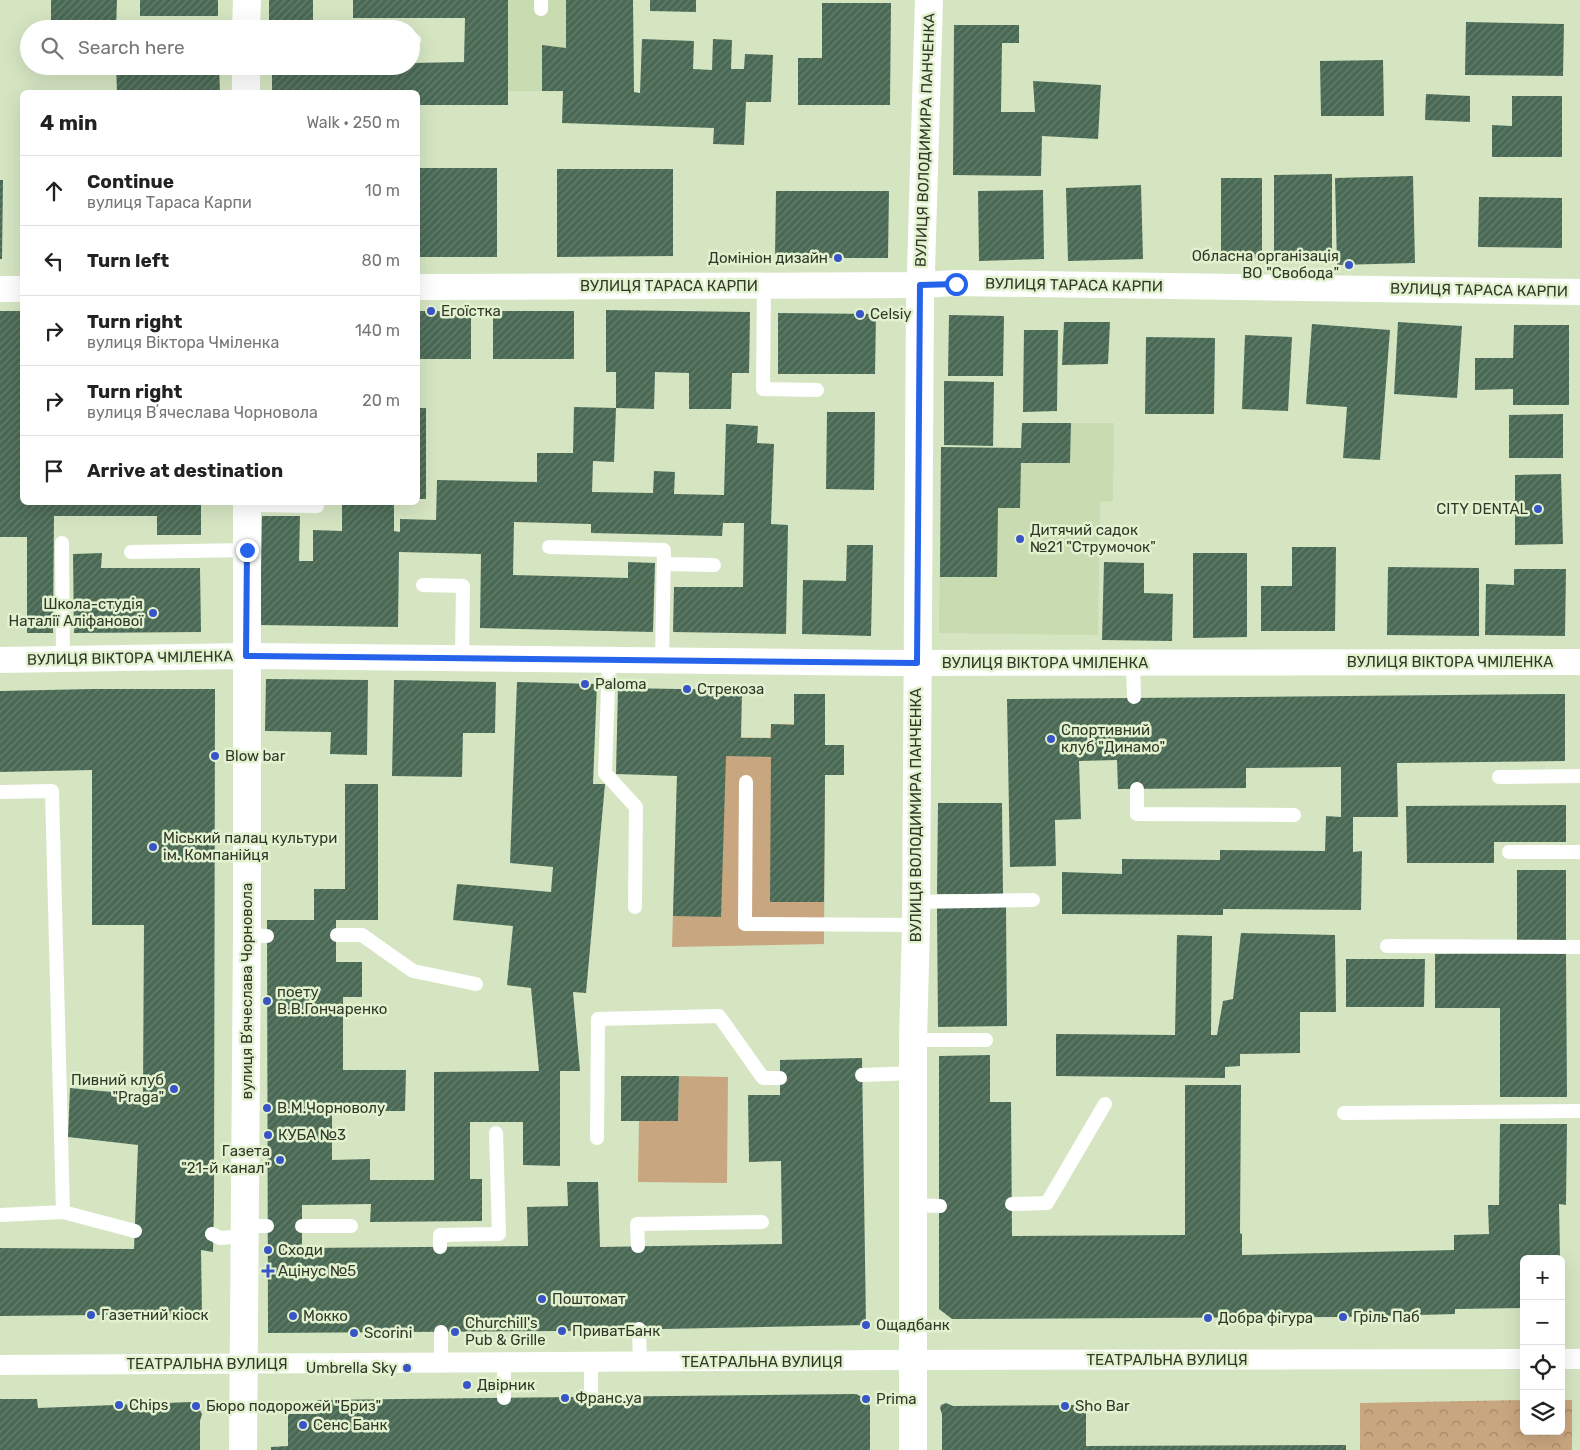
<!DOCTYPE html>
<html lang="en">
<head>
<meta charset="utf-8">
<style>
	:root { --surface:#fff; --page:#f6f6f6; --text:#222; --muted:#767676; --line:#e0e0e0 }
	body { margin:0; font-family:Rubik,sans-serif; background:var(--page); color:var(--text) }
	.controls { position:absolute; right:15px; bottom:15px; display:grid; overflow:hidden; border-radius:8px; box-shadow:0 5px 20px #0002 }
	.controls button { width:45px; height:45px; display:grid; place-items:center; padding:0; border:0; border-bottom:1px solid var(--line); background:var(--surface); color:var(--text); font:25px sans-serif }
	.stop { position:absolute; width:15px; height:15px; margin:-11px; border:4px solid #2563eb; border-radius:50%; background:#fff }
	.stop.end { background:#2563eb; border-color:#fff; box-shadow:0 1px 5px #0008 }
	.list { margin:0; padding:0; list-style:none }
	h2 { display:flex; justify-content:space-between; align-items:center; height:65px; margin:0; padding:0 20px; font-size:21px }
	h2 small { font-size:16px; font-weight:400; color:var(--muted) }
	.list li { display:grid; grid-template-columns:32px 1fr auto; gap:15px; align-items:center; box-sizing:border-box; height:70px; padding:0 20px; border-top:1px solid var(--line) }
	.list b { display:block; font-size:19px; white-space:nowrap }
	.list p { margin:0; font-size:16px; white-space:nowrap; color:var(--muted) }
	.list em { font-size:16px; font-style:normal; color:var(--muted) }
	.icon { flex:none; width:28px; height:28px; fill:none; stroke:currentColor; stroke-width:2; stroke-linecap:round; stroke-linejoin:round }
	.map { position:relative; flex:none; width:1580px; height:1450px; overflow:hidden }
	.search { position:absolute; background:var(--surface); box-shadow:0 5px 20px #0002; left:20px; top:20px; width:400px; height:55px; display:flex; align-items:center; gap:12px; box-sizing:border-box; padding:0 18px; border-radius:28px; color:var(--muted); font-size:19px }
	.panel { position:absolute; background:var(--surface); box-shadow:0 5px 20px #0002; left:20px; top:90px; width:400px; height:415px; border-radius:8px }
	.map>svg:first-child { display:block }
	.built { fill:#c8dbb1 }
	.green { fill:#c8a67f }
	.park { fill:url(#park-crowns) }
	.building { fill:url(#building-hatch) }
	.lines { fill:none; stroke-linecap:round; stroke-linejoin:round }
	.service { stroke:#fff; stroke-width:14 }
	.pedestrian { stroke:#fff; stroke-width:20 }
	.minor { stroke:#fff; stroke-width:26 }
	.tertiary { stroke:#fff; stroke-width:28 }
	.route { stroke:#2563eb; stroke-width:6 }
	.poi-dot { fill:#3854c6; stroke:#e2f2cf; stroke-width:2 }
	.labels { text-anchor:middle; stroke-width:5; stroke-linejoin:round; paint-order:stroke }
	.street-label { font-size:15px; fill:#313729; stroke:#e2f2cf }
	.poi-label { font-size:15px; fill:#313729; stroke:#e2f2cf; text-anchor:start }
</style>
</head>
<body>
<div class="map">
<svg width="1580" height="1450" viewBox="0 0 1580 1450">
	<defs>
		<pattern id="park-crowns" width="20" height="18" patternUnits="userSpaceOnUse" patternTransform="scale(1.25)"><rect width="20" height="18" fill="#c8a67f"/><path d="M2 6a3 3 0 1 1 6 0M12 15a3 3 0 1 1 6 0" fill="none" stroke="#a38868"/></pattern>
		<pattern id="building-hatch" width="6" height="6" patternUnits="userSpaceOnUse" patternTransform="scale(1.25)"><rect width="6" height="6" fill="#496954"/><path d="M-1 1l2-2M0 6l6-6M5 7l2-2" fill="none" stroke="#67806f"/></pattern>
	</defs>
	<rect width="100%" height="100%" fill="#d5e5c2"/>
	<path class="built" d="M 508,0 L 633,0 L 634,92 L 508,91 Z
		M 1071,423 L 1114,423 L 1113,501 L 1100,502 L 1098,635 L 939,633 L 941,447 L 1021,463 L 1070,463 Z"/>
	<path class="green" d="M 794,694 L 825,694 L 825,745 L 844,745 L 825,775 L 824,944 L 672,947 L 677,776 L 726,737 L 770,738 L 771,724 L 794,724 Z
		M 679,1076 L 728,1077 L 727,1183 L 638,1182 L 639,1121 L 678,1121 Z"/>
	<path class="park" d="M 1524,1400 L 1524,1431 L 1561,1431 L 1561,1400 L 1572,1400 L 1572,1450 L 1360,1450 L 1360,1403 Z"/>
	<path class="building" d="M 51,0 L 117,0 L 116,29 L 51,28 Z
		M 140,0 L 218,0 L 218,16 L 140,16 Z
		M 269,0 L 313,0 L 313,26 L 337,26 L 337,29 L 269,29 Z
		M 353,0 L 508,0 L 508,105 L 418,105 L 418,92 L 272,92 L 272,66 L 411,66 L 411,63 L 464,62 L 465,18 L 353,18 Z
		M 566,0 L 633,0 L 634,92 L 640,93 L 642,39 L 694,41 L 693,69 L 712,70 L 713,39 L 732,40 L 731,69 L 744,69 L 745,54 L 773,55 L 771,102 L 746,102 L 744,145 L 713,144 L 714,128 L 562,123 L 563,91 L 542,91 L 542,45 L 566,48 Z
		M 650,0 L 696,0 L 696,12 L 650,11 Z
		M 822,3 L 891,3 L 890,105 L 798,105 L 798,58 L 822,58 Z
		M 1466,22 L 1564,24 L 1563,76 L 1465,75 Z
		M 954,25 L 1019,25 L 1019,43 L 1002,43 L 1001,112 L 1035,112 L 1033,81 L 1101,85 L 1098,139 L 1042,136 L 1041,176 L 953,175 Z
		M 1383,60 L 1384,116 L 1321,116 L 1320,61 Z
		M 116,66 L 219,66 L 220,92 L 117,92 Z
		M 1426,94 L 1470,96 L 1470,122 L 1425,120 Z
		M 1512,96 L 1562,96 L 1562,157 L 1492,157 L 1492,125 L 1512,126 Z
		M 418,168 L 497,168 L 497,257 L 418,257 Z
		M 557,169 L 673,169 L 673,256 L 557,257 Z
		M 1332,174 L 1332,257 L 1274,258 L 1274,175 Z
		M 1413,176 L 1415,263 L 1337,265 L 1335,178 Z
		M 1221,178 L 1262,178 L 1262,258 L 1221,258 Z
		M 0,180 L 3,180 L 2,259 L 0,259 Z
		M 1141,185 L 1143,259 L 1068,261 L 1066,188 Z
		M 1043,190 L 1044,259 L 979,261 L 978,191 Z
		M 776,191 L 889,191 L 888,258 L 775,258 Z
		M 1479,197 L 1562,198 L 1562,248 L 1478,247 Z
		M 606,310 L 750,312 L 749,373 L 732,373 L 731,409 L 689,409 L 689,373 L 655,372 L 654,409 L 616,408 L 616,372 L 606,372 Z
		M 0,311 L 22,311 L 22,502 L 201,502 L 201,535 L 157,535 L 157,516 L 54,516 L 53,633 L 27,633 L 27,537 L 0,537 Z
		M 418,311 L 471,311 L 471,359 L 418,359 Z
		M 493,311 L 574,311 L 574,359 L 493,359 Z
		M 778,313 L 876,314 L 875,374 L 778,374 Z
		M 949,315 L 1004,316 L 1003,376 L 948,376 Z
		M 1064,322 L 1110,322 L 1108,364 L 1062,365 Z
		M 1398,322 L 1462,326 L 1457,398 L 1394,394 Z
		M 1312,324 L 1390,330 L 1380,460 L 1343,458 L 1347,407 L 1306,404 Z
		M 1514,325 L 1569,325 L 1569,405 L 1513,405 L 1513,389 L 1475,390 L 1475,358 L 1513,358 Z
		M 1024,330 L 1058,330 L 1057,411 L 1023,412 Z
		M 1245,335 L 1292,337 L 1288,411 L 1242,409 Z
		M 1146,337 L 1215,338 L 1214,414 L 1145,414 Z
		M 944,381 L 994,382 L 993,446 L 944,445 Z
		M 574,407 L 616,408 L 614,462 L 593,461 L 592,492 L 653,493 L 654,471 L 675,472 L 674,494 L 724,495 L 726,424 L 758,426 L 757,443 L 774,444 L 771,524 L 788,525 L 786,634 L 673,632 L 674,587 L 743,587 L 744,523 L 723,523 L 722,536 L 591,533 L 591,524 L 514,522 L 513,575 L 628,578 L 628,562 L 655,563 L 653,632 L 480,628 L 481,554 L 399,552 L 398,627 L 260,625 L 262,516 L 300,516 L 299,561 L 313,561 L 313,530 L 342,531 L 342,502 L 394,502 L 394,531 L 400,532 L 400,519 L 436,520 L 437,480 L 537,482 L 537,453 L 573,453 Z
		M 418,408 L 426,408 L 426,499 L 418,499 Z
		M 827,412 L 875,412 L 874,490 L 826,489 Z
		M 1563,414 L 1563,458 L 1509,458 L 1509,415 Z
		M 1022,423 L 1071,423 L 1070,463 L 1021,463 L 1020,508 L 998,508 L 997,577 L 940,577 L 941,447 L 1021,448 Z
		M 1561,474 L 1563,544 L 1515,545 L 1515,475 Z
		M 847,545 L 873,545 L 871,636 L 802,634 L 803,580 L 846,581 Z
		M 1292,547 L 1336,547 L 1335,631 L 1261,631 L 1261,586 L 1292,586 Z
		M 102,553 L 101,568 L 200,568 L 201,632 L 74,633 L 73,554 Z
		M 1193,553 L 1247,553 L 1247,637 L 1193,638 Z
		M 1104,562 L 1144,563 L 1144,593 L 1173,594 L 1172,641 L 1102,640 Z
		M 1388,567 L 1479,568 L 1479,636 L 1387,635 Z
		M 1514,569 L 1566,569 L 1565,636 L 1485,635 L 1486,584 L 1514,585 Z
		M 266,679 L 368,680 L 367,755 L 330,754 L 331,732 L 265,731 Z
		M 394,680 L 496,682 L 495,733 L 463,733 L 462,777 L 392,776 Z
		M 517,682 L 597,684 L 593,784 L 605,784 L 586,993 L 573,992 L 580,1071 L 560,1071 L 560,1166 L 523,1165 L 523,1122 L 470,1122 L 470,1179 L 482,1179 L 482,1221 L 370,1222 L 371,1204 L 302,1205 L 302,1248 L 528,1246 L 527,1207 L 568,1206 L 567,1182 L 598,1182 L 600,1247 L 782,1244 L 781,1161 L 749,1162 L 748,1095 L 780,1095 L 780,1060 L 862,1058 L 866,1325 L 562,1331 L 268,1333 L 267,920 L 314,920 L 314,889 L 345,889 L 345,784 L 378,784 L 378,920 L 336,920 L 336,962 L 362,962 L 362,997 L 343,997 L 343,1070 L 406,1070 L 405,1111 L 332,1111 L 332,1160 L 370,1159 L 370,1180 L 434,1180 L 434,1072 L 539,1071 L 531,988 L 507,985 L 513,926 L 453,920 L 457,884 L 551,892 L 553,867 L 510,863 Z
		M 618,688 L 742,690 L 741,738 L 771,738 L 771,724 L 794,725 L 794,694 L 825,694 L 825,745 L 844,745 L 844,775 L 825,775 L 824,902 L 770,902 L 771,757 L 726,756 L 721,917 L 673,916 L 677,776 L 616,774 Z
		M 93,689 L 215,689 L 214,1205 L 213,1252 L 201,1250 L 202,1314 L 0,1316 L 0,1248 L 134,1249 L 138,1145 L 68,1137 L 70,1088 L 143,1095 L 144,925 L 92,925 L 92,770 L 0,772 L 0,691 Z
		M 1565,694 L 1565,761 L 1397,763 L 1398,817 L 1353,817 L 1353,852 L 1362,851 L 1361,910 L 1223,909 L 1223,915 L 1062,914 L 1062,872 L 1122,874 L 1122,859 L 1220,860 L 1220,850 L 1325,851 L 1326,816 L 1341,817 L 1341,767 L 1246,768 L 1246,788 L 1118,789 L 1117,760 L 1079,761 L 1081,819 L 1055,820 L 1056,866 L 1010,867 L 1007,699 Z
		M 938,803 L 1002,803 L 1003,894 L 937,894 Z
		M 1566,805 L 1566,842 L 1494,842 L 1494,863 L 1407,863 L 1406,806 Z
		M 1517,870 L 1566,870 L 1566,941 L 1517,941 Z
		M 1006,907 L 1007,1026 L 938,1027 L 937,908 Z
		M 1241,933 L 1335,935 L 1336,1012 L 1300,1012 L 1300,1053 L 1240,1054 L 1240,1066 L 1225,1067 L 1225,1078 L 1056,1076 L 1056,1034 L 1175,1035 L 1177,935 L 1212,936 L 1211,1035 L 1217,1035 L 1223,1001 L 1233,999 Z
		M 1566,953 L 1567,1097 L 1500,1097 L 1500,1008 L 1435,1008 L 1435,954 Z
		M 1346,959 L 1425,959 L 1424,1007 L 1346,1007 Z
		M 990,1055 L 990,1102 L 1011,1102 L 1012,1236 L 1185,1235 L 1185,1085 L 1241,1085 L 1240,1233 L 1242,1234 L 1242,1255 L 1454,1250 L 1454,1235 L 1489,1234 L 1488,1205 L 1499,1205 L 1500,1124 L 1567,1124 L 1566,1205 L 1559,1204 L 1560,1259 L 1524,1259 L 1524,1308 L 1455,1309 L 1455,1314 L 1343,1317 L 952,1319 L 939,1309 L 939,1056 Z
		M 621,1076 L 679,1076 L 678,1121 L 621,1121 Z
		M 856,1394 L 866,1399 L 870,1406 L 870,1450 L 271,1450 L 271,1447 L 288,1446 L 288,1414 L 317,1414 L 317,1400 Z
		M 0,1399 L 37,1399 L 38,1408 L 191,1402 L 199,1408 L 202,1414 L 200,1421 L 200,1450 L 0,1450 Z
		M 946,1403 L 953,1406 L 1086,1405 L 1086,1446 L 1346,1445 L 1346,1450 L 942,1450 L 942,1414 L 940,1408 L 941,1405 Z"/>
	<g class="lines">
		<path class="service" d="M 541,0 L 541,9
			M 411,41 L 414,40
			M 764,285 L 763,389 L 817,390
			M 247,505 L 317,506
			M 62,543 L 63,659
			M 549,547 L 664,550 L 662,660
			M 131,552 L 247,550
			M 664,564 L 714,565
			M 423,585 L 463,586 L 462,658
			M 609,660 L 605,773 L 636,807 L 635,907
			M 1133,663 L 1134,697
			M 1499,777 L 1580,776
			M 746,782 L 745,924 L 916,925
			M 1137,789 L 1137,814 L 1294,815
			M 0,792 L 52,791 L 63,1212
			M 1509,852 L 1580,852
			M 915,902 L 1033,900
			M 247,935 L 267,936
			M 337,935 L 362,935 L 413,971 L 476,984
			M 1387,946 L 1580,947
			M 913,1040 L 986,1040
			M 862,1075 L 913,1073
			M 1344,1113 L 1580,1111
			M 597,1138 L 598,1019 L 719,1016 L 763,1078 L 780,1078
			M 1012,1204 L 1047,1203 L 1105,1104
			M 913,1205 L 940,1206
			M 0,1215 L 63,1212 L 135,1231
			M 246,1226 L 267,1226
			M 302,1226 L 351,1226
			M 212,1234 L 220,1238 L 246,1236
			M 638,1246 L 637,1224 L 762,1222
			M 440,1247 L 440,1235 L 499,1234 L 496,1133
			M 639,1329 L 640,1362
			M 441,1332 L 441,1363
			M 591,1362 L 591,1397
			M 504,1363 L 504,1398"/>
		<path class="pedestrian" d="M 1561,1359 L 1580,1359
			M 0,1365 L 894,1360 L 1524,1359"/>
		<path class="minor" d="M 418,287 L 920,285 L 956,283 L 1580,292
			M 0,289 L 22,289
			M 0,660 L 246,656 L 893,663 L 1580,662"/>
		<path class="tertiary" d="M 246,29 L 247,0
			M 246,66 L 246,92
			M 243,1450 L 247,935 L 247,502
			M 913,1450 L 913,1040 L 916,925 L 920,304 L 929,0"/>
	</g>
	<g class="lines">
		<path class="route" d="M 247,550 L 246,656 L 917,663 L 920,285 L 956,284"/>
	</g>
	<g class="poi-dot">
		<circle cx="838" cy="258" r="5"/>
		<circle cx="1349" cy="265" r="5"/>
		<circle cx="431" cy="311" r="5"/>
		<circle cx="860" cy="314" r="5"/>
		<circle cx="1538" cy="509" r="5"/>
		<circle cx="1020" cy="539" r="5"/>
		<circle cx="153" cy="613" r="5"/>
		<circle cx="585" cy="684" r="5"/>
		<circle cx="687" cy="689" r="5"/>
		<circle cx="1051" cy="739" r="5"/>
		<circle cx="215" cy="756" r="5"/>
		<circle cx="153" cy="847" r="5"/>
		<circle cx="267" cy="1001" r="5"/>
		<circle cx="174" cy="1089" r="5"/>
		<circle cx="267" cy="1108" r="5"/>
		<circle cx="268" cy="1135" r="5"/>
		<circle cx="280" cy="1160" r="5"/>
		<circle cx="268" cy="1250" r="5"/>
		<path d="M265.5 1263.5h5v5h5v5h-5v5h-5v-5h-5v-5h5z"/>
		<circle cx="542" cy="1299" r="5"/>
		<circle cx="91" cy="1315" r="5"/>
		<circle cx="293" cy="1316" r="5"/>
		<circle cx="1343" cy="1317" r="5"/>
		<circle cx="1208" cy="1318" r="5"/>
		<circle cx="866" cy="1325" r="5"/>
		<circle cx="562" cy="1331" r="5"/>
		<circle cx="455" cy="1332" r="5"/>
		<circle cx="354" cy="1333" r="5"/>
		<circle cx="407" cy="1368" r="5"/>
		<circle cx="467" cy="1385" r="5"/>
		<circle cx="565" cy="1398" r="5"/>
		<circle cx="866" cy="1399" r="5"/>
		<circle cx="119" cy="1405" r="5"/>
		<circle cx="196" cy="1406" r="5"/>
		<circle cx="1065" cy="1406" r="5"/>
		<circle cx="303" cy="1425" r="5"/>
	</g>
	<g class="labels">
		<g class="street-label">
			<text transform="translate(925 140) rotate(-88)" y="5">ВУЛИЦЯ ВОЛОДИМИРА ПАНЧЕНКА</text>
			<text transform="translate(1074 285) rotate(1)" y="5">ВУЛИЦЯ ТАРАСА КАРПИ</text>
			<text x="669" y="291">ВУЛИЦЯ ТАРАСА КАРПИ</text>
			<text transform="translate(1479 290) rotate(1)" y="5">ВУЛИЦЯ ТАРАСА КАРПИ</text>
			<text transform="translate(130 658) rotate(-1)" y="5">ВУЛИЦЯ ВІКТОРА ЧМІЛЕНКА</text>
			<text x="1450" y="667">ВУЛИЦЯ ВІКТОРА ЧМІЛЕНКА</text>
			<text x="1045" y="668">ВУЛИЦЯ ВІКТОРА ЧМІЛЕНКА</text>
			<text transform="translate(916 815) rotate(-90)" y="5">ВУЛИЦЯ ВОЛОДИМИРА ПАНЧЕНКА</text>
			<text transform="translate(247 991) rotate(-90)" y="5">вулиця Вʼячеслава Чорновола</text>
			<text x="1167" y="1365">ТЕАТРАЛЬНА ВУЛИЦЯ</text>
			<text x="762" y="1367">ТЕАТРАЛЬНА ВУЛИЦЯ</text>
			<text x="207" y="1369">ТЕАТРАЛЬНА ВУЛИЦЯ</text>
		</g>
		<g class="poi-label">
			<text x="1339" y="261" text-anchor="end">Обласна організація<tspan x="1339" dy="17">ВО "Свобода"</tspan></text>
			<text x="828" y="263" text-anchor="end">Домініон дизайн</text>
			<text x="441" y="316">Егоїстка</text>
			<text x="870" y="319">Celsiy</text>
			<text x="1528" y="514" text-anchor="end">CITY DENTAL</text>
			<text x="1030" y="535">Дитячий садок<tspan x="1030" dy="17">№21 "Струмочок"</tspan></text>
			<text x="143" y="609" text-anchor="end">Школа-студія<tspan x="143" dy="17">Наталії Аліфанової</tspan></text>
			<text x="595" y="689">Paloma</text>
			<text x="697" y="694">Стрекоза</text>
			<text x="1061" y="735">Спортивний<tspan x="1061" dy="17">клуб "Динамо"</tspan></text>
			<text x="225" y="761">Blow bar</text>
			<text x="163" y="843">Міський палац культури<tspan x="163" dy="17">ім. Компанійця</tspan></text>
			<text x="277" y="997">поету<tspan x="277" dy="17">В.В.Гончаренко</tspan></text>
			<text x="164" y="1085" text-anchor="end">Пивний клуб<tspan x="164" dy="17">"Praga"</tspan></text>
			<text x="277" y="1113">В.М.Чорноволу</text>
			<text x="278" y="1140">КУБА №3</text>
			<text x="270" y="1156" text-anchor="end">Газета<tspan x="270" dy="17">"21-й канал"</tspan></text>
			<text x="278" y="1255">Сходи</text>
			<text x="278" y="1276">Ацінус №5</text>
			<text x="552" y="1304">Поштомат</text>
			<text x="101" y="1320">Газетний кіоск</text>
			<text x="303" y="1321">Мокко</text>
			<text x="1353" y="1322">Гріль Паб</text>
			<text x="1218" y="1323">Добра фігура</text>
			<text x="465" y="1328">Churchill's<tspan x="465" dy="17">Pub &amp; Grille</tspan></text>
			<text x="876" y="1330">Ощадбанк</text>
			<text x="572" y="1336">ПриватБанк</text>
			<text x="364" y="1338">Scorini</text>
			<text x="397" y="1373" text-anchor="end">Umbrella Sky</text>
			<text x="477" y="1390">Двірник</text>
			<text x="575" y="1403">Франс.уа</text>
			<text x="876" y="1404">Prima</text>
			<text x="129" y="1410">Chips</text>
			<text x="206" y="1411">Бюро подорожей "Бриз"</text>
			<text x="1075" y="1411">Sho Bar</text>
			<text x="313" y="1430">Сенс Банк</text>
		</g>
	</g>
</svg>
<div class="controls">
<button>+</button>
<button>−</button>
<button><svg class="icon" aria-label="locate" viewBox="0 0 24 24"><circle cx="12" cy="12" r="6"/><path d="M12 2v4M12 18v4M2 12h4M18 12h4"/></svg></button>
<button><svg class="icon" aria-label="layers" viewBox="0 0 24 24"><path d="M12 4l9 5-9 5-9-5zM3 14l9 5 9-5"/></svg></button>
</div>
<div class="stop" style="left:956px;top:284px"></div>
<div class="stop end" style="left:247px;top:550px"></div>
<div class="search"><svg class="icon" aria-label="search" viewBox="0 0 24 24"><circle cx="10" cy="10" r="6"/><path d="M15 15l6 6"/></svg>Search here</div>
<section class="panel">
<h2>4 min<small>Walk · 250 m</small></h2>
<ul class="list">
<li><svg class="icon" aria-label="ahead" viewBox="0 0 24 24"><path d="M12 20V5M6 11l6-6 6 6"/></svg><div><b>Continue</b><p>вулиця Тараса Карпи</p></div><em>10 m</em></li>
<li><svg class="icon" aria-label="left" viewBox="0 0 24 24"><path d="M17 20v-9H6M10 6l-5 5 5 5"/></svg><div><b>Turn left</b></div><em>80 m</em></li>
<li><svg class="icon" aria-label="right" viewBox="0 0 24 24"><path d="M7 20v-9h11M14 6l5 5-5 5"/></svg><div><b>Turn right</b><p>вулиця Віктора Чміленка</p></div><em>140 m</em></li>
<li><svg class="icon" aria-label="right" viewBox="0 0 24 24"><path d="M7 20v-9h11M14 6l5 5-5 5"/></svg><div><b>Turn right</b><p>вулиця Вʼячеслава Чорновола</p></div><em>20 m</em></li>
<li><svg class="icon" aria-label="arrive" viewBox="0 0 24 24"><path d="M6 21V4h12l-3 4 3 4H6"/></svg><div><b>Arrive at destination</b></div></li>
</ul>
</section>
</div>
</body>
</html>
